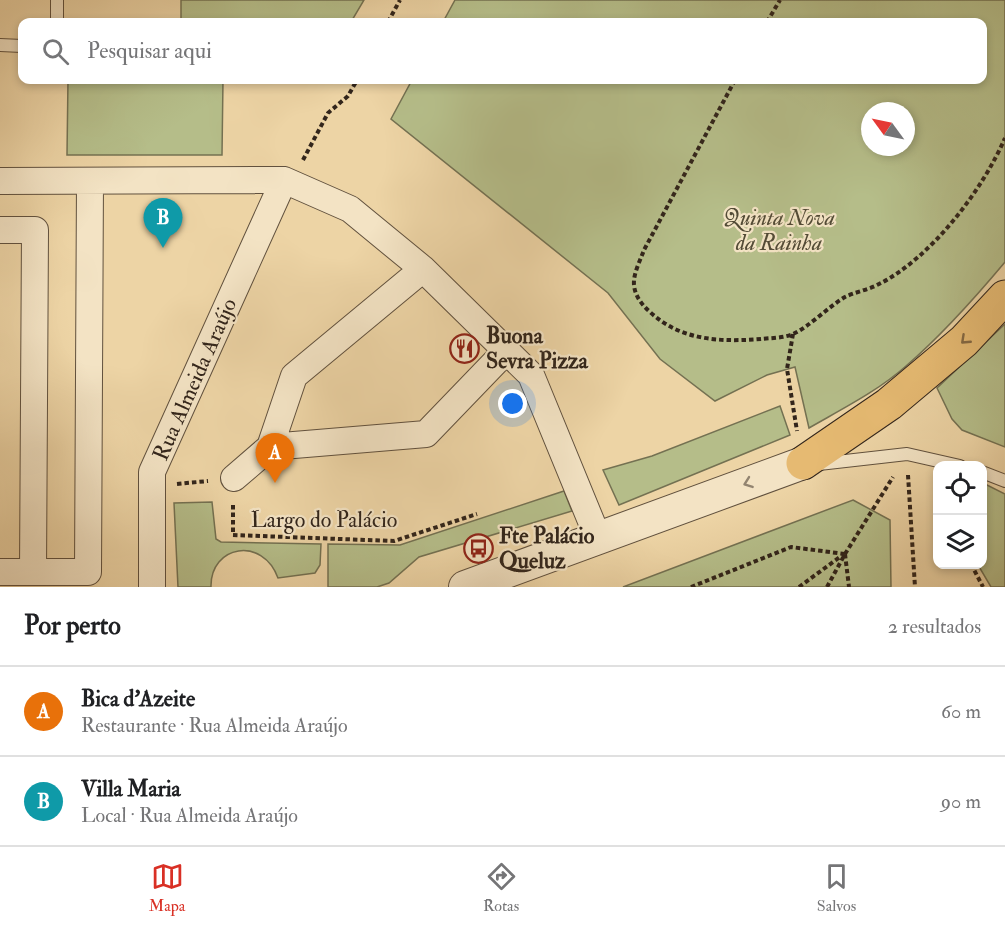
<!DOCTYPE html>
<html lang="pt">
<head>
<meta charset="utf-8">
<style>
	:root { --surface:#fff; --page:#f6f6f6; --text:#202124; --muted:#757577; --line:#e0e0e0; --accent:#d93025 }
	body { margin:0; font-family:"IM FELL Double Pica",serif; background:var(--page); color:var(--text) }
	.controls { position:absolute; right:18px; bottom:18px; display:grid; overflow:hidden; border-radius:12px; box-shadow:0 3px 9px #0003 }
	.controls button { width:54px; height:54px; display:grid; place-items:center; padding:0; border:0; border-bottom:2px solid var(--line); background:var(--surface); color:var(--text); font:30px sans-serif }
	.compass { position:absolute; left:861px; top:102px; width:54px; height:54px; border-radius:50%; background:var(--surface); box-shadow:0 3px 9px #0003; rotate:303deg }
	.you { position:absolute; left:513px; top:404px; width:21px; height:21px; margin:-15px; border:4px solid #fff; border-radius:50%; background:#1a73e8; box-shadow:0 0 0 9px #1a73e833 }
	.badge { display:grid; place-items:center; width:39px; height:39px; border-radius:50%; background:var(--accent); color:#fff; font-size:20px; font-weight:700 }
	.pin { position:absolute; translate:-50% -50px; filter:drop-shadow(0 2px 3px #0008) }
	.pin::after { content:''; position:absolute; top:32px; width:21px; height:18px; background:inherit; clip-path:polygon(0 0,100% 0,50% 100%) }
	.list { margin:0; padding:0; list-style:none }
	h2 { display:flex; justify-content:space-between; align-items:center; height:78px; margin:0; padding:0 24px; font-size:26px }
	h2 small { font-size:20px; font-weight:400; color:var(--muted) }
	.list li { display:grid; grid-template-columns:39px 1fr auto; gap:18px; align-items:center; box-sizing:border-box; height:90px; padding:0 24px; border-top:2px solid var(--line) }
	.list b { display:block; font-size:22px; white-space:nowrap }
	.list p { margin:0; font-size:20px; white-space:nowrap; color:var(--muted) }
	.list em { font-size:20px; font-style:normal; color:var(--muted) }
	.icon { flex:none; width:33px; height:33px; fill:none; stroke:currentColor; stroke-width:2; stroke-linecap:round; stroke-linejoin:round }
	.map { position:relative; flex:none; width:1005px; height:587px; overflow:hidden }
	.search { position:absolute; background:var(--surface); box-shadow:0 3px 9px #0003; left:18px; right:18px; top:18px; height:66px; display:flex; align-items:center; gap:15px; box-sizing:border-box; padding:0 21px; border-radius:12px; color:var(--muted); font-size:22px }
	.sheet { height:258px; background:var(--surface) }
	nav { display:flex; justify-content:space-around; align-items:center; box-sizing:border-box; height:84px; border-top:2px solid var(--line); background:var(--surface); font-size:16px; color:var(--muted) }
	nav a { display:grid; justify-items:center; gap:3px }
	nav .on { color:var(--accent) }
	.map>svg:first-child { display:block }
	.green { fill:#b5bd89; stroke:#747152; stroke-width:1.5; fill-rule:evenodd }
	.lines { fill:none; stroke-linecap:round; stroke-linejoin:round }
	.service-casing { stroke:#61513e; stroke-width:14 }
	.minor-casing { stroke:#61513e; stroke-width:28 }
	.tertiary-casing { stroke:#61513e; stroke-width:34 }
	.trunk-casing { stroke:#32251b; stroke-width:35 }
	.path { stroke:#32251b; stroke-width:4; stroke-dasharray:4.5 3; stroke-linecap:butt }
	.service { stroke:#f3e3c4; stroke-width:12 }
	.minor { stroke:#f3e3c4; stroke-width:26 }
	.tertiary { stroke:#f3e3c4; stroke-width:32 }
	.trunk { stroke:#e6ba72; stroke-width:33 }
	.oneway { stroke:#836842 }
	.oneway2 { stroke:#928470 }
	.labels { text-anchor:middle; stroke-width:4.5; stroke-linejoin:round; paint-order:stroke }
	.park-label { font-size:22px; font-style:italic; fill:#534b36; stroke:#f3e3c4 }
	.poi-label { font-size:22px; font-weight:bold; fill:#32251b; stroke:#f3e3c4; text-anchor:start }
	.street-label { font-size:22px; fill:#32251b; stroke:#f3e3c4 }
</style>
</head>
<body>
<div class="map">
<svg width="1005" height="587" viewBox="0 0 1005 587">
	<rect width="100%" height="100%" fill="#edd4a5"/>
	<filter id="stains"><feTurbulence type="fractalNoise" baseFrequency=".00333" numOctaves="4"/><feColorMatrix values="0 0 0 0 .2 0 0 0 0 .09 0 0 0 0 .02 0 0 0 .5 -.17"/></filter>
	<radialGradient id="worn" r=".72"><stop offset=".6" stop-color="#630" stop-opacity="0"/><stop offset="1" stop-color="#630" stop-opacity=".3"/></radialGradient>
	<path class="green" d="M 181,0 L 364,0 L 351,22 L 181,22 Z
		M 455,0 L 1005,0 L 1005,262 C 974,299 942,335 906,366 C 878,391 842,409 809,428 L 795,367 L 767,375 L 715,401 L 660,359 L 608,293 L 391,119 L 412,80 L 982,80 L 982,22 L 443,22 ZM 870,111 L 906,111 L 906,147 L 870,147 Z
		M 68,80 L 223,80 L 222,155 L 67,155 Z
		M 1005,324 L 1005,447 L 962,430 L 952,419 L 937,388 Z
		M 780,406 L 790,435 L 619,505 L 603,470 L 652,456 Z
		M 983,483 L 1005,494 L 1005,587 L 991,587 L 978,565 L 982,564 Z
		M 564,491 L 572,511 L 419,557 L 389,583 L 377,587 L 328,587 L 328,544 L 400,545 Z
		M 853,500 L 890,520 L 891,587 L 623,587 Z
		M 212,502 L 216,539 L 221,542 L 321,544 L 320,565 L 315,573 L 278,578 C 263,536 210,545 211,587 L 178,587 L 174,503 Z"/>
	<g class="lines">
		<defs>
			<path id="service" d="M 57,22 L 57,0
				M 0,45 L 22,46
				M 819,464 L 907,454 L 960,466
				M 982,472 L 1005,481"/>
			<path id="minor" d="M 0,181 L 284,180 L 350,209 L 423,269 L 531,375 L 598,538
				M 0,230 L 35,230 L 33,572 L 88,572 L 90,181
				M 423,269 L 294,376 L 270,447 L 426,434 L 506,351
				M 234,478 L 270,447
				M 0,572 L 33,572
				M 152,587 L 152,472 L 284,180"/>
			<path id="tertiary" d="M 465,587 L 803,463"/>
			<path id="trunk" d="M 803,463 L 889,404 L 964,341 L 1005,297"/>
		</defs>
		<use href="#service" class="service-casing"/>
		<use href="#minor" class="minor-casing"/>
		<use href="#tertiary" class="tertiary-casing"/>
		<use href="#trunk" class="trunk-casing"/>
		<path class="path" d="M 388,22 L 400,0
			M 767,22 L 780,0
			M 735,80 L 644,250 C 640,261 633,274 634,285 C 635,296 642,305 650,312 C 681,341 721,342 761,339 C 770,338 784,338 793,334 C 809,327 828,307 845,297 C 855,292 868,290 879,284 C 931,258 982,191 1005,138
			M 303,160 L 328,113 L 348,96 L 357,80
			M 793,334 L 787,369 L 797,431
			M 908,475 L 915,587
			M 177,484 L 208,481
			M 233,505 L 233,535 L 394,541 L 477,514
			M 845,554 L 849,587
			M 971,564 L 983,587
			M 691,587 L 791,547 L 845,554
			M 799,587 L 844,554
			M 827,587 L 845,554 L 893,477"/>
		<use href="#service" class="service"/>
		<use href="#minor" class="minor"/>
		<use href="#tertiary" class="tertiary"/>
		<use href="#trunk" class="trunk"/>
	</g>
	<defs><path id="oneway-chevron" d="M-2-3.5L2.5 0L-2 3.5" fill="none" stroke-width="1.6" stroke-linecap="round" stroke-linejoin="round" transform="scale(1.5)"/></defs>
	<use class="oneway" href="#oneway-chevron" transform="translate(965 340) rotate(137)"/>
	<use class="oneway2" href="#oneway-chevron" transform="translate(748 483) rotate(160)"/>
	<defs>
		<symbol id="restaurant-ring" viewBox="-11 -11 22 22"><circle r="9.5" fill="#f3e3c4" stroke="#8f2418" stroke-width="1.5"/><path d="M-5-6h1v4h1v-4h1v4h1v-4h1v5L-1.5 .5V6h-2V.5L-5-1ZM5-6V6H3V1.5H1.5Q1.5-4 5-6Z" fill="#8f2418"/></symbol>
		<symbol id="bus-ring" viewBox="-11 -11 22 22"><circle r="9.5" fill="#f3e3c4" stroke="#8f2418" stroke-width="1.5"/><path d="M-5-6H5V4H4V6H2V4H-2V6H-4V4H-5ZM-3.5-4V0h7V-4ZM-3.5 1.2v1.5H-2V1.2ZM2 1.2v1.5H3.5V1.2Z" fill="#8f2418"/></symbol>
	</defs>
	<g fill-rule="evenodd">
		<use href="#restaurant-ring" x="448" y="332" width="33" height="33"/>
		<use href="#bus-ring" x="462" y="532" width="33" height="33"/>
	</g>
	<g class="labels">
		<g class="park-label">
			<text x="779" y="225">Quinta Nova<tspan x="779" dy="25">da Rainha</tspan></text>
		</g>
		<g class="poi-label">
			<text x="486" y="343">Buona<tspan x="486" dy="25">Sevra Pizza</tspan></text>
			<text x="499" y="543">Fte Palácio<tspan x="499" dy="25">Queluz</tspan></text>
		</g>
		<g class="street-label">
			<text transform="translate(194 379) rotate(-66)" y="8">Rua Almeida Araújo</text>
			<text x="324" y="527">Largo do Palácio</text>
		</g>
	</g>
	<rect width="100%" height="100%" filter="url(#stains)"/>
	<rect width="100%" height="100%" fill="url(#worn)"/>
</svg>
<div class="controls">
<button><svg class="icon" aria-label="locate" viewBox="0 0 24 24"><circle cx="12" cy="12" r="6"/><path d="M12 2v4M12 18v4M2 12h4M18 12h4"/></svg></button>
<button><svg class="icon" aria-label="layers" viewBox="0 0 24 24"><path d="M12 4l9 5-9 5-9-5zM3 14l9 5 9-5"/></svg></button>
</div>
<svg class="compass" viewBox="-18 -18 36 36"><path d="M0-13l5 13h-10z" fill="#e53935"/><path d="M0 13l5-13h-10z" fill="#757577"/></svg>
<div class="you"></div>
<div class="pin badge" style="left:275px;top:483px;background:#e8710a">A</div>
<div class="pin badge" style="left:163px;top:248px;background:#0f9aa8">B</div>
<div class="search"><svg class="icon" aria-label="search" viewBox="0 0 24 24"><circle cx="10" cy="10" r="6"/><path d="M15 15l6 6"/></svg>Pesquisar aqui</div>
</div>
<section class="sheet">
<h2>Por perto<small>2 resultados</small></h2>
<ul class="list">
<li><span class="badge" style="background:#e8710a">A</span><div><b>Bica d'Azeite</b><p>Restaurante · Rua Almeida Araújo</p></div><em>60 m</em></li>
<li><span class="badge" style="background:#0f9aa8">B</span><div><b>Villa Maria</b><p>Local · Rua Almeida Araújo</p></div><em>90 m</em></li>
</ul>
</section>
<nav>
<a class="on"><svg class="icon" aria-label="map" viewBox="0 0 24 24"><path d="M3 6l6-2 6 2 6-2v14l-6 2-6-2-6 2zM9 4v14M15 6v14"/></svg>Mapa</a>
<a><svg class="icon" aria-label="directions" viewBox="0 0 24 24"><path d="M12 3l9 9-9 9-9-9zM9 14v-3h6M13 9l2 2-2 2"/></svg>Rotas</a>
<a><svg class="icon" aria-label="saved" viewBox="0 0 24 24"><path d="M7 4h10v16l-5-4-5 4z"/></svg>Salvos</a>
</nav>
</body>
</html>
